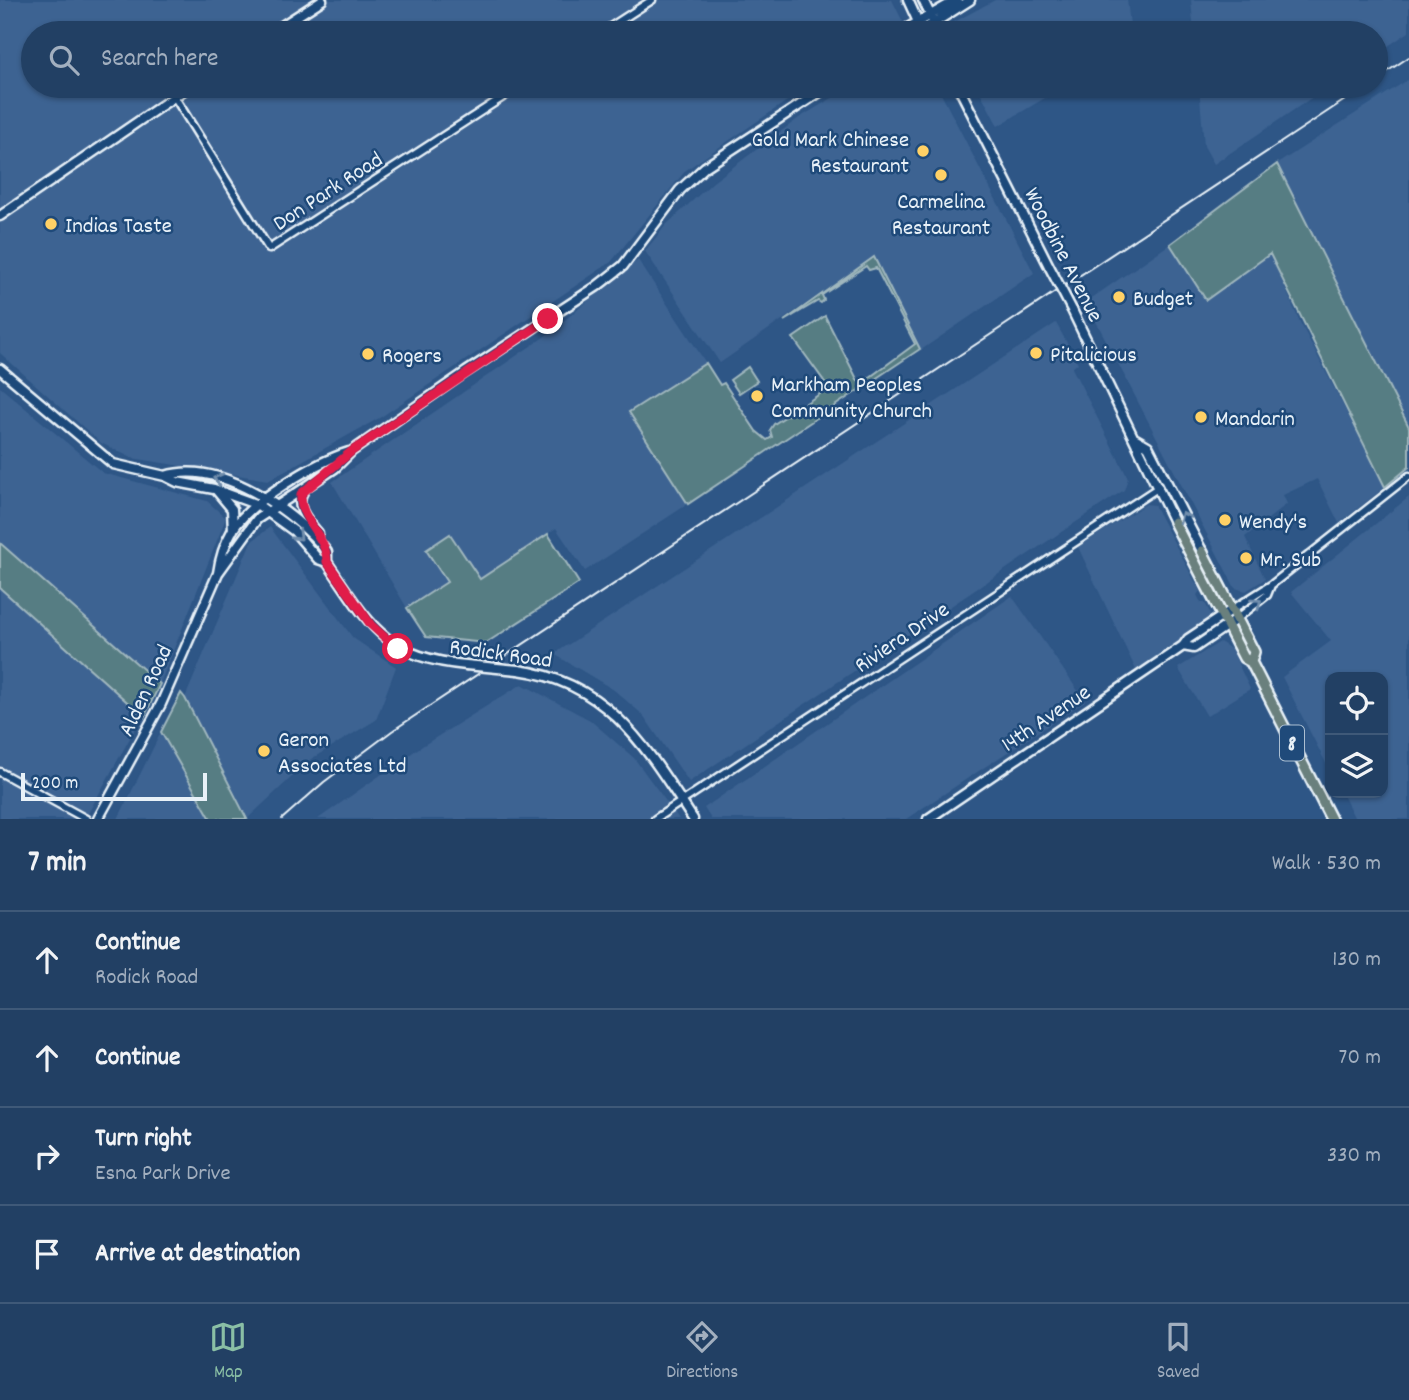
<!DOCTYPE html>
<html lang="en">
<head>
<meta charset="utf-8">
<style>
	:root { --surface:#224064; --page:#2e4b6d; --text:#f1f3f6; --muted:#a2afbf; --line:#3f5978; --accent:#8abfa5 }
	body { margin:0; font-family:Dekko,sans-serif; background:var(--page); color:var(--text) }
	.controls { position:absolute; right:21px; bottom:21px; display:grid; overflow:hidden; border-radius:14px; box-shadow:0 2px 5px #0004 }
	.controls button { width:63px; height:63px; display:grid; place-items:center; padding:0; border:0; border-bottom:2px solid var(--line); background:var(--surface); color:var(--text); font:35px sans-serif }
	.scale { position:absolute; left:21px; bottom:18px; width:186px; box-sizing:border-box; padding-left:7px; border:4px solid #e8f1f8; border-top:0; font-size:19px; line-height:24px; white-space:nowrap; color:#e8f1f8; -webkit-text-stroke:5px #1f4a7a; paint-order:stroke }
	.stop { position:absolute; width:21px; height:21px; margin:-16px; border:5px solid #e11d48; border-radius:50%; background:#fff }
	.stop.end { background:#e11d48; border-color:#fff; box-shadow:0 2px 7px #0008 }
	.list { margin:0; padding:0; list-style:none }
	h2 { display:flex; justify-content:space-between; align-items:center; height:91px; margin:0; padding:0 28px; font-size:30px }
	h2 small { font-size:23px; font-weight:400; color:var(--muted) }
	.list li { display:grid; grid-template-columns:46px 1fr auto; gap:21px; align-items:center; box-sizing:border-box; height:98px; padding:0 28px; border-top:2px solid var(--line) }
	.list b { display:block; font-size:26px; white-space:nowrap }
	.list p { margin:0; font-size:23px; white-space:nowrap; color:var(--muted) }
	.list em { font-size:23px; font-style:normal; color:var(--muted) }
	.icon { flex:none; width:38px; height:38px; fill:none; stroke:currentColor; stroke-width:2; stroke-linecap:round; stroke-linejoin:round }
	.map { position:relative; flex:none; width:1409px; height:819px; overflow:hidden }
	.search { position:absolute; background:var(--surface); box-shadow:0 2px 5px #0004; left:21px; right:21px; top:21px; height:77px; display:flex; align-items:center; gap:18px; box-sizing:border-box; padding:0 24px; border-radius:38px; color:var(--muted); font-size:26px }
	.sheet { height:483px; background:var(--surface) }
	nav { display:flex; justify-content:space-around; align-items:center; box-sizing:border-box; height:98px; border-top:2px solid var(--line); background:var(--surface); font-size:19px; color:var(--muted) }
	nav a { display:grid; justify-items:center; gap:4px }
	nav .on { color:var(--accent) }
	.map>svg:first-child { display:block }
	.built { fill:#3d6392 }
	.green { fill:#577d83; stroke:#a0b7be; stroke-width:2 }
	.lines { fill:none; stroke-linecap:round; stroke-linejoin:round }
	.street-casing { stroke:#e8f1f8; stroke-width:11 }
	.secondary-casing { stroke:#e8f1f8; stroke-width:13 }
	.primary-casing { stroke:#e8f1f8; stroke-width:14 }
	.street { stroke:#1f4a7a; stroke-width:6 }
	.secondary { stroke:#1f4a7a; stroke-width:8 }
	.primary { stroke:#6a807d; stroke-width:9 }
	.rail { stroke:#e8f1f8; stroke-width:2 }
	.secondary-bridge-casing { stroke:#e8f1f8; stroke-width:13; stroke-linecap:butt }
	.secondary-bridge { stroke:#1f4a7a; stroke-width:8 }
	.oneway { stroke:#6f8dac }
	.route { stroke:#e11d48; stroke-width:9 }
	.poi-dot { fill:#ffd166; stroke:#1f4a7a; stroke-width:2.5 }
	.labels { text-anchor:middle; stroke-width:5; stroke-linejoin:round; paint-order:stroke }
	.shield { fill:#1f4a7a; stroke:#acbfd2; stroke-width:2 }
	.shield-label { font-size:21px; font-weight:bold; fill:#e8f1f8 }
	.poi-label { font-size:23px; fill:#e8f1f8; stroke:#1f4a7a; text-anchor:start }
	.street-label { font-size:23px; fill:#e8f1f8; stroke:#1f4a7a }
</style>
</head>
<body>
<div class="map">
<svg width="1409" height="819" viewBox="0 0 1409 819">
	<rect width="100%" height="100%" fill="#2e5686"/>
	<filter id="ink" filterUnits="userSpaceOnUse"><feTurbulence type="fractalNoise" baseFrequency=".0143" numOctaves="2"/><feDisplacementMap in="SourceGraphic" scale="14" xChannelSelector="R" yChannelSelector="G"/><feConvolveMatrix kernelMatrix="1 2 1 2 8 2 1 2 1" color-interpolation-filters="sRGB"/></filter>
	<g filter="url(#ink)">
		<path class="built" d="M 0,0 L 892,0 L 903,22 L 887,33 L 33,33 L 33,86 L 809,86 L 686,170 L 611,262 L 381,417 L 268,480 L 132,458 L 101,443 L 0,353 Z
			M 995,0 L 1127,0 L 1131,33 L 950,33 L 947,26 Z
			M 1191,0 L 1409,0 L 1409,32 L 1376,54 L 1376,33 L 1194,33 Z
			M 1409,79 L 1409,427 L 1277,164 Z
			M 852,86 L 937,86 L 1034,273 L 921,350 L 873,257 L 720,363 L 645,251 L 666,225 L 713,182 L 799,118 Z
			M 977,86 L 1065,86 L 998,126 Z
			M 1199,86 L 1329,86 L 1214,164 L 1204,146 Z
			M 1170,244 L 1206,300 L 1270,254 L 1300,322 L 1385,487 L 1339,523 L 1317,479 L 1283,495 L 1287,504 L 1245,537 L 1265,579 L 1246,591 L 1235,588 L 1086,302 Z
			M 638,260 L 706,363 L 629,412 L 688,504 L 585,571 L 556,528 L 480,579 L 447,582 L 407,608 L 332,482 L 544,337 Z
			M 1056,323 L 1078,363 L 1072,368 L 1128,478 L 1124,490 L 689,782 L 643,715 L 614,690 L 554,654 Z
			M 0,387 L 103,473 L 207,501 L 226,518 L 160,684 L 85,819 L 0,819 Z
			M 1409,497 L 1409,819 L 1355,819 L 1342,793 L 1383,793 L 1383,677 L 1330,677 L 1330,771 L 1282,677 L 1331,641 L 1291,592 Z
			M 1146,504 L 1154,505 L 1200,591 L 1197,595 L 1201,603 L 1205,603 L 1210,613 L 1207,622 L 1136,670 L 1078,547 Z
			M 270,527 L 353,638 L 396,667 L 376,720 L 311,759 L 248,818 L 185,698 L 251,542 Z
			M 1012,596 L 1085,701 L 906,819 L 711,819 L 704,808 Z
			M 1220,642 L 1231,649 L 1250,689 L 1207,716 L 1178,668 Z
			M 522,684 L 590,720 L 634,758 L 679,819 L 318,819 L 419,748 Z
			M 161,732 L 172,748 L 211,819 L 118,819 Z"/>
		<path class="green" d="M 1277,164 L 1409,427 L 1409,467 L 1385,487 L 1270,254 L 1206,300 L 1170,244 Z
			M 874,257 L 920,349 L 688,504 L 629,412 L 706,363 L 720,385 L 724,383 L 756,431 L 767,440 L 772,437 L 770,430 L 774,424 L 829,388 L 793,338 L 825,316 L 858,381 L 866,380 L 915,344 L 876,268 L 869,270 L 866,266 L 822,295 L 824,300 L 821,303 L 818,301 L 784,321 Z
			M 748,367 L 757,381 L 739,393 L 730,380 Z
			M 450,534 L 480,579 L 548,534 L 579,583 L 486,643 L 426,637 L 407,608 L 447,582 L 426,550 Z
			M 0,543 L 160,684 L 144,717 L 0,588 Z
			M 181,693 L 185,698 L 247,819 L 211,819 L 161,732 Z"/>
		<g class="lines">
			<defs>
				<path id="street" d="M 601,33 L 652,0
					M 174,96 L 269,249 L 520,86
					M 1233,609 L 1271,585 L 1409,476
					M 1238,618 L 1267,595 L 1271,585
					M 0,772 L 86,819
					M 655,819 L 1159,487"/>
				<path id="secondary" d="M 908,0 L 919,24
					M 923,0 L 939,33
					M 271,33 L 322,0
					M 899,33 L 957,0
					M 918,33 L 970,0
					M 958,86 L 1049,266
					M 0,216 L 190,86
					M 1072,310 L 1174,522
					M 0,369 L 113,464 L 165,476 L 177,482 L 214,489 L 258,505 L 294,531 L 318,559 L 327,562 C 370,625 384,657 466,665
					M 1136,439 L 1148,446 L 1202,551
					M 165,476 C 220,459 295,511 327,552 L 327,562
					M 304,490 C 293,506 308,521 318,533
					M 217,491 L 232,509 L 233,530
					M 218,573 L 257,519 L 335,468 L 352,451 L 466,372 L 596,287 L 623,266 L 680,190 L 705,167 L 829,86
					M 1183,646 L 1194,648 L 1238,618
					M 518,670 C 609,682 647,749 693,819
					M 98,819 L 161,704 L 218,573 C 220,558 224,545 232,531 C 250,501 316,462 349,452
					M 928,819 L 1183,646 L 1188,639 L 1233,609"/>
				<path id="primary" d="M 1174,522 L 1244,658 L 1251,662 L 1331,819
					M 1202,551 L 1254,652 L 1251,662"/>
			</defs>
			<use href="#street" class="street-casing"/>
			<use href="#secondary" class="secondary-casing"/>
			<use href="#primary" class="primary-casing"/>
			<use href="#street" class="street"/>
			<use href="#secondary" class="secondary"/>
			<use href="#primary" class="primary"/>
			<path class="rail" d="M 1376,79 L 1409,57
				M 282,819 L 324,782 L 392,731 L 1366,86"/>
			<defs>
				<path id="secondary-bridge" d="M 1049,266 L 1072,310
					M 466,665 L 518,670"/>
			</defs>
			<use href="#secondary-bridge" class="secondary-bridge-casing"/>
			<use href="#secondary-bridge" class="secondary-bridge"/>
		</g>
		<defs><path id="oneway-chevron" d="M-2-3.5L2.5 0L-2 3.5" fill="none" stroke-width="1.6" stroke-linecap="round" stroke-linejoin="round" transform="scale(1.75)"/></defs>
		<g class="oneway">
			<use href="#oneway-chevron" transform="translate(218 479) rotate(-166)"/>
			<use href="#oneway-chevron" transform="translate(1184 517) rotate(-117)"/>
			<use href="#oneway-chevron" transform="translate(298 536) rotate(44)"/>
			<use href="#oneway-chevron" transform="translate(1257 603) rotate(-37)"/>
		</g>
	</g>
	<g class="lines" filter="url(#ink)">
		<path class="route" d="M 398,649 L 371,625 L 327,562 C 327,535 299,521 301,494 L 352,451 L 548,319"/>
	</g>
	<g class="poi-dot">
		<circle cx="923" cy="151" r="7"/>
		<circle cx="941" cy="175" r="7"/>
		<circle cx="51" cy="224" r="7"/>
		<circle cx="1119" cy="297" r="7"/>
		<circle cx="1036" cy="353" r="7"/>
		<circle cx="368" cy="354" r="7"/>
		<circle cx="757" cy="396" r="7"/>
		<circle cx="1201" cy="417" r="7"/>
		<circle cx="1225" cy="520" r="7"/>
		<circle cx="1246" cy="558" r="7"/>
		<circle cx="264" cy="751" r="7"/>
	</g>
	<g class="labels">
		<rect class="shield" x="1280" y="725.5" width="24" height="35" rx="5"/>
		<g class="shield-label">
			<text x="1292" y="750">8</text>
		</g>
		<g class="poi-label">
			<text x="909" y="146" text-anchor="end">Gold Mark Chinese<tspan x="909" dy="26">Restaurant</tspan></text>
			<text x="941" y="208" text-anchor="middle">Carmelina<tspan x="941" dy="26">Restaurant</tspan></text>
			<text x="65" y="232">Indias Taste</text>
			<text x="1133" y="305">Budget</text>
			<text x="1050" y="361">Pitalicious</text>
			<text x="382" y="362">Rogers</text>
			<text x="771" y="391">Markham Peoples<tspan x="771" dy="26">Community Church</tspan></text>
			<text x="1215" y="425">Mandarin</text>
			<text x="1239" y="528">Wendy's</text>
			<text x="1260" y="566">Mr. Sub</text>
			<text x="278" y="746">Geron<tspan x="278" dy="26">Associates Ltd</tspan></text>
		</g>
		<g class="street-label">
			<text transform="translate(327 190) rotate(-33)" y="8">Don Park Road</text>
			<text transform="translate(1065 254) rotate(63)" y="8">Woodbine Avenue</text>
			<text transform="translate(901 636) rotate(-34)" y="8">Riviera Drive</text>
			<text transform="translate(501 652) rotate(8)" y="8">Rodick Road</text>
			<text transform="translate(144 690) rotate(-65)" y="8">Alden Road</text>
			<text transform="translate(1045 717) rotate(-34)" y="8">14th Avenue</text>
		</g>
	</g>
</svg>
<div class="controls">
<button><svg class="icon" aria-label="locate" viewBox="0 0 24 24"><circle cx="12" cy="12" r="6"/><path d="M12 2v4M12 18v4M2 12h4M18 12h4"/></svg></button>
<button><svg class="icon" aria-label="layers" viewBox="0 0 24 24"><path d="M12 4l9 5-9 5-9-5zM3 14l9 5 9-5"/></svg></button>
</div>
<div class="scale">200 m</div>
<div class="stop" style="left:398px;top:649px"></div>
<div class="stop end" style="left:548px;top:319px"></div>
<div class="search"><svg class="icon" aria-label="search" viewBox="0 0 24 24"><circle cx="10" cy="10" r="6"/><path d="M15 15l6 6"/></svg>Search here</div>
</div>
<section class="sheet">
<h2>7 min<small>Walk · 530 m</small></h2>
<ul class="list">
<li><svg class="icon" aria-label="ahead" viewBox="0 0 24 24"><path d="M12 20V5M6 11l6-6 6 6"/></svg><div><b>Continue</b><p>Rodick Road</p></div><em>130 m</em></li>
<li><svg class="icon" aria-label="ahead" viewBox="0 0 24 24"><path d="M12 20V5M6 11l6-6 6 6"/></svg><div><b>Continue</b></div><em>70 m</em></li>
<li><svg class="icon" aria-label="right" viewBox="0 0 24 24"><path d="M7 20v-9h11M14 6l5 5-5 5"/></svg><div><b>Turn right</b><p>Esna Park Drive</p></div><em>330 m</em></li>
<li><svg class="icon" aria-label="arrive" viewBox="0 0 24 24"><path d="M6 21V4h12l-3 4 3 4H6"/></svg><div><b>Arrive at destination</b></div></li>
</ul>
</section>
<nav>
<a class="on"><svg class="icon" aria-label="map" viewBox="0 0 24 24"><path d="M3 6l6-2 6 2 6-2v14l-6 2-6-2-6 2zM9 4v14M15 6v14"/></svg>Map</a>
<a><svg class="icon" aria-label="directions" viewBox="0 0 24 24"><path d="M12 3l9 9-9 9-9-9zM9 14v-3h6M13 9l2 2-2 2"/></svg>Directions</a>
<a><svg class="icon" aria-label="saved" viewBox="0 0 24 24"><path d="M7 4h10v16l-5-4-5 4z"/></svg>Saved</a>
</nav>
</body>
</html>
